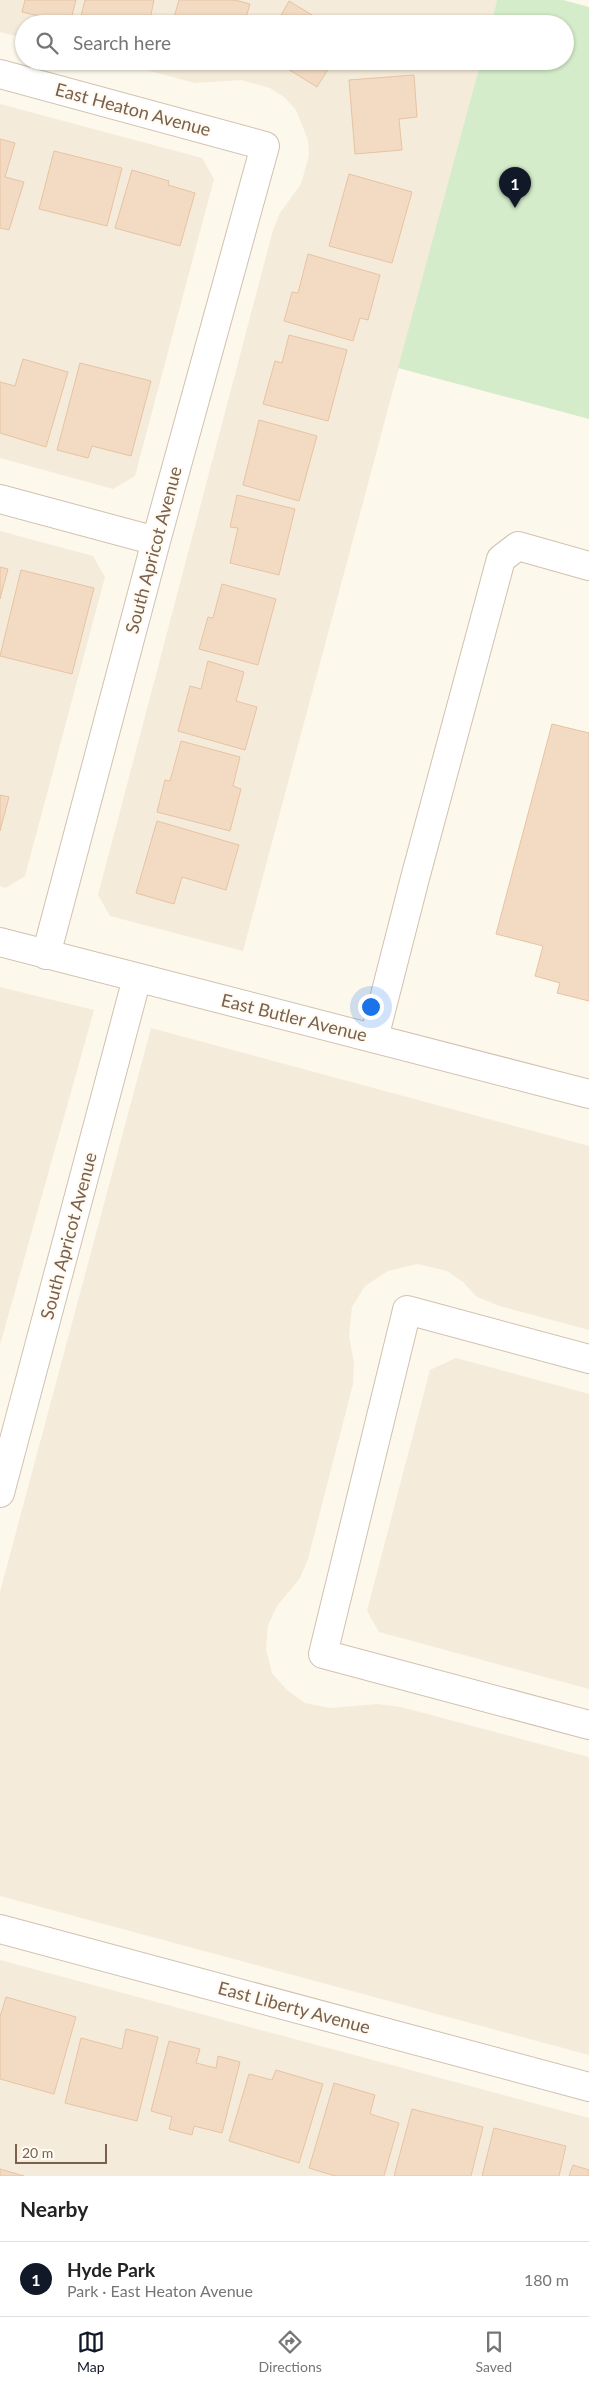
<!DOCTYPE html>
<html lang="en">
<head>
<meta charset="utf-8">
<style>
	:root { --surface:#fff; --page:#f2f2f2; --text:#222; --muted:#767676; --line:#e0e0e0; --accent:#111827 }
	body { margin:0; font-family:Lato,sans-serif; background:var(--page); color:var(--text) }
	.scale { position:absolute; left:15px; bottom:12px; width:92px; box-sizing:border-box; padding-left:5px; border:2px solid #7a614d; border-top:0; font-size:14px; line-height:18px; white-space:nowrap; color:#7a614d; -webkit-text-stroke:4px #fffbf3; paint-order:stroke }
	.you { position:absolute; left:370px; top:1006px; width:18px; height:18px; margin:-12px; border:4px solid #fff; border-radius:50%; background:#1a73e8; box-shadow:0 0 0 8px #1a73e833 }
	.badge { display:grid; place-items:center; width:32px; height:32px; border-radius:50%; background:var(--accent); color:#fff; font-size:16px; font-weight:700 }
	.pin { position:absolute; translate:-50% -41px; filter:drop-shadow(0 1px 2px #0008) }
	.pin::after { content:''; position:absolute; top:26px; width:18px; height:15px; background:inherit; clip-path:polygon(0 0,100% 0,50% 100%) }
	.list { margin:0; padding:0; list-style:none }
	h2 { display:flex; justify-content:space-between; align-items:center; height:65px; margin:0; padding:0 20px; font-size:21px }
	h2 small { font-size:16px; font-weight:400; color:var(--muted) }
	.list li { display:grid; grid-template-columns:32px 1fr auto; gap:15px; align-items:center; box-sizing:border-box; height:75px; padding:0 20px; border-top:1px solid var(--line) }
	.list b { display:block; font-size:19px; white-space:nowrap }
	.list p { margin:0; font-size:16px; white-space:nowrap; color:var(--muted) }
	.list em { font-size:16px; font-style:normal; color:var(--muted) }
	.icon { flex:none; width:28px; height:28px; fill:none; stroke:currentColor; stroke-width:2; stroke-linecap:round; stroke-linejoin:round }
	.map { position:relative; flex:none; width:589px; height:2176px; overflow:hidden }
	.search { position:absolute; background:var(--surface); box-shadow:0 1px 4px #0004; left:15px; right:15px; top:15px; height:55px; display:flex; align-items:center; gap:12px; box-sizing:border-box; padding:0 18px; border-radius:28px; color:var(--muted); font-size:19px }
	.sheet { height:140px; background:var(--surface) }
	nav { display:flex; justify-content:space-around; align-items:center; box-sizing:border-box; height:70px; border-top:1px solid var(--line); background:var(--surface); font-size:14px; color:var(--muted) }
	nav a { display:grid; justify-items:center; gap:2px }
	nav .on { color:var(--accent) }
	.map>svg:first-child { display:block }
	.residential { fill:#f5ebda }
	.green { fill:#d4ecc9 }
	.building { fill:#f3dbc3; stroke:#e6c3a3 }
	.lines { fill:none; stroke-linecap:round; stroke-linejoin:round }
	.minor-casing { stroke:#d1c1b0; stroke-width:30 }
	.minor { stroke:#fff; stroke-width:28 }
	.labels { text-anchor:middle; stroke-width:4.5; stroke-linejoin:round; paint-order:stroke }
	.street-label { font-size:18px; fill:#7a614d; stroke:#fffbf3 }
</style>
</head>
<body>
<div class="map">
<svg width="589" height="2176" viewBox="0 0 589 2176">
	<rect width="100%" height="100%" fill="#fdf8ec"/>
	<path class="residential" d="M 0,0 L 497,0 L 491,24 L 24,24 L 24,38 L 0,32 Z
		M 112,61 L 481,61 L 243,951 L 110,916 L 98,895 L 273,230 L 280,213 L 301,184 L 309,155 L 308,140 L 296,110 L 284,97 L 270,88 L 241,80 L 195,83 Z
		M 0,104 L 202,158 L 214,179 L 135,476 L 113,489 L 0,458 Z
		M 0,531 L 93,556 L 105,577 L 25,876 L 5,888 L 0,886 Z
		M 0,987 L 94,1010 L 0,1345 Z
		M 151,1028 L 589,1146 L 589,1330 L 500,1306 L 477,1297 L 463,1282 L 447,1271 L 418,1264 L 388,1271 L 365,1286 L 352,1307 L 349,1336 L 354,1363 L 353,1384 L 308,1559 L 300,1578 L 277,1606 L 268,1625 L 266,1649 L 272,1673 L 287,1690 L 305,1703 L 330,1708 L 377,1704 L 401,1707 L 589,1757 L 589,2055 L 0,1896 L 0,1592 Z
		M 456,1358 L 589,1394 L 589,1689 L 379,1632 L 367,1611 L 430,1370 Z
		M 0,1960 L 589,2118 L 589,2176 L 0,2176 Z"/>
	<path class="green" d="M 497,0 L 563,0 L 589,7 L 589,419 L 398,368 L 481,61 L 565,61 L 565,24 L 491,24 Z"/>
	<path class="building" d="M 25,0 L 76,0 L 70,23 L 22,12 Z
		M 85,0 L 154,0 L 149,24 L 79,24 Z
		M 179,0 L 235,0 L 250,4 L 244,24 L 172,24 Z
		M 289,1 L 327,24 L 276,24 Z
		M 275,61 L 333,61 L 317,87 Z
		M 414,75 L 417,117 L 399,119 L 402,150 L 355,154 L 349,80 Z
		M 0,139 L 15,143 L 5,177 L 24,182 L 9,230 L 0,228 Z
		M 54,151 L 122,168 L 107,226 L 39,209 Z
		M 132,170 L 169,181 L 168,185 L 195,193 L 180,246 L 115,228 Z
		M 349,174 L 412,192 L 392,263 L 329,246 Z
		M 308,254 L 380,275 L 368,320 L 360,318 L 353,341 L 284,321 L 292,292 L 298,293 Z
		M 289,335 L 347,350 L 328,421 L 263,404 L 275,361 L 282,363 Z
		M 23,359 L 68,372 L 46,447 L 0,433 L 0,382 L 15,386 Z
		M 80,363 L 151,381 L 131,456 L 92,446 L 88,458 L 57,450 Z
		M 259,420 L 317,436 L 299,501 L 243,485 Z
		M 237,495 L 295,509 L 279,575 L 230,563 L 238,528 L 230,527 Z
		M 0,567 L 8,569 L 0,599 Z
		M 21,570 L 94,588 L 72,674 L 0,656 Z
		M 222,584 L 276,599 L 258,665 L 199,649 L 208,617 L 213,618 Z
		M 208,661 L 244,672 L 236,701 L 257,707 L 245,750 L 178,731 L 190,686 L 201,689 Z
		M 552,724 L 589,733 L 589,1001 L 557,993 L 560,983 L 535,976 L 543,946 L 496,934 Z
		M 181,741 L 240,757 L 233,786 L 241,789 L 230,831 L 157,812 L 165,780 L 170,781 Z
		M 0,795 L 9,797 L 0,831 Z
		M 157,821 L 239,845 L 226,890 L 182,877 L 174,904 L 136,893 Z
		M 6,1997 L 76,2017 L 54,2094 L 0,2079 L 0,2017 Z
		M 126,2029 L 158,2037 L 137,2121 L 65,2103 L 81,2038 L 122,2049 Z
		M 169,2041 L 200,2049 L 196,2063 L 216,2068 L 218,2056 L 240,2062 L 222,2133 L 194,2126 L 192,2135 L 169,2129 L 172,2117 L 151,2111 Z
		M 276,2070 L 323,2084 L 299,2163 L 229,2141 L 249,2074 L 272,2080 Z
		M 334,2083 L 375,2095 L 370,2114 L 399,2123 L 384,2176 L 335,2176 L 309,2168 Z
		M 412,2109 L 483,2127 L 471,2176 L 394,2176 Z
		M 494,2128 L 566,2146 L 559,2176 L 482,2176 Z
		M 573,2165 L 589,2170 L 589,2176 L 569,2176 Z
		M 0,2169 L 24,2176 L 0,2176 Z"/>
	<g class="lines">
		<defs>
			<path id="minor" d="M 0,74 L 265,146 L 156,541 L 46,955
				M 0,499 L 156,541
				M 0,942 L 589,1094
				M 374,1038 L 415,878 L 501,559 L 518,546 L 589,566
				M 589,1359 L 407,1310 L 323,1654 L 589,1725
				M 0,1493 L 137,978
				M 0,1929 L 589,2087"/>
		</defs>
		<use href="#minor" class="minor-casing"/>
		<use href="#minor" class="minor"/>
	</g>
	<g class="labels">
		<g class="street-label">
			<text transform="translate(133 110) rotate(15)" y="6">East Heaton Avenue</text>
			<text transform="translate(154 550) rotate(-75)" y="6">South Apricot Avenue</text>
			<text transform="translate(294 1018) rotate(14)" y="6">East Butler Avenue</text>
			<text transform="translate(69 1236) rotate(-75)" y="6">South Apricot Avenue</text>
			<text transform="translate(294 2008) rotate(15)" y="6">East Liberty Avenue</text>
		</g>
	</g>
</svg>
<div class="scale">20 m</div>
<div class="you"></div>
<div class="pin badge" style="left:515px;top:208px">1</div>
<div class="search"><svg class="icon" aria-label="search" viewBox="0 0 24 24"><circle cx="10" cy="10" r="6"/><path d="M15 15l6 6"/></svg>Search here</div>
</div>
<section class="sheet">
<h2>Nearby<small></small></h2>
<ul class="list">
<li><span class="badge">1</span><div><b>Hyde Park</b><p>Park · East Heaton Avenue</p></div><em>180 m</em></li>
</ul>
</section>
<nav>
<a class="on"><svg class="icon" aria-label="map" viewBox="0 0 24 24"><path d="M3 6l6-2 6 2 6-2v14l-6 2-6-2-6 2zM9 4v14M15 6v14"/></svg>Map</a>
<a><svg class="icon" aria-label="directions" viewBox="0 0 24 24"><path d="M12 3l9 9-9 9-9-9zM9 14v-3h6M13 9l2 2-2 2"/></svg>Directions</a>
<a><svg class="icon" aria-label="saved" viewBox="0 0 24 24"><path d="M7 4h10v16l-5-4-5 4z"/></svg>Saved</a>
</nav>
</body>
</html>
